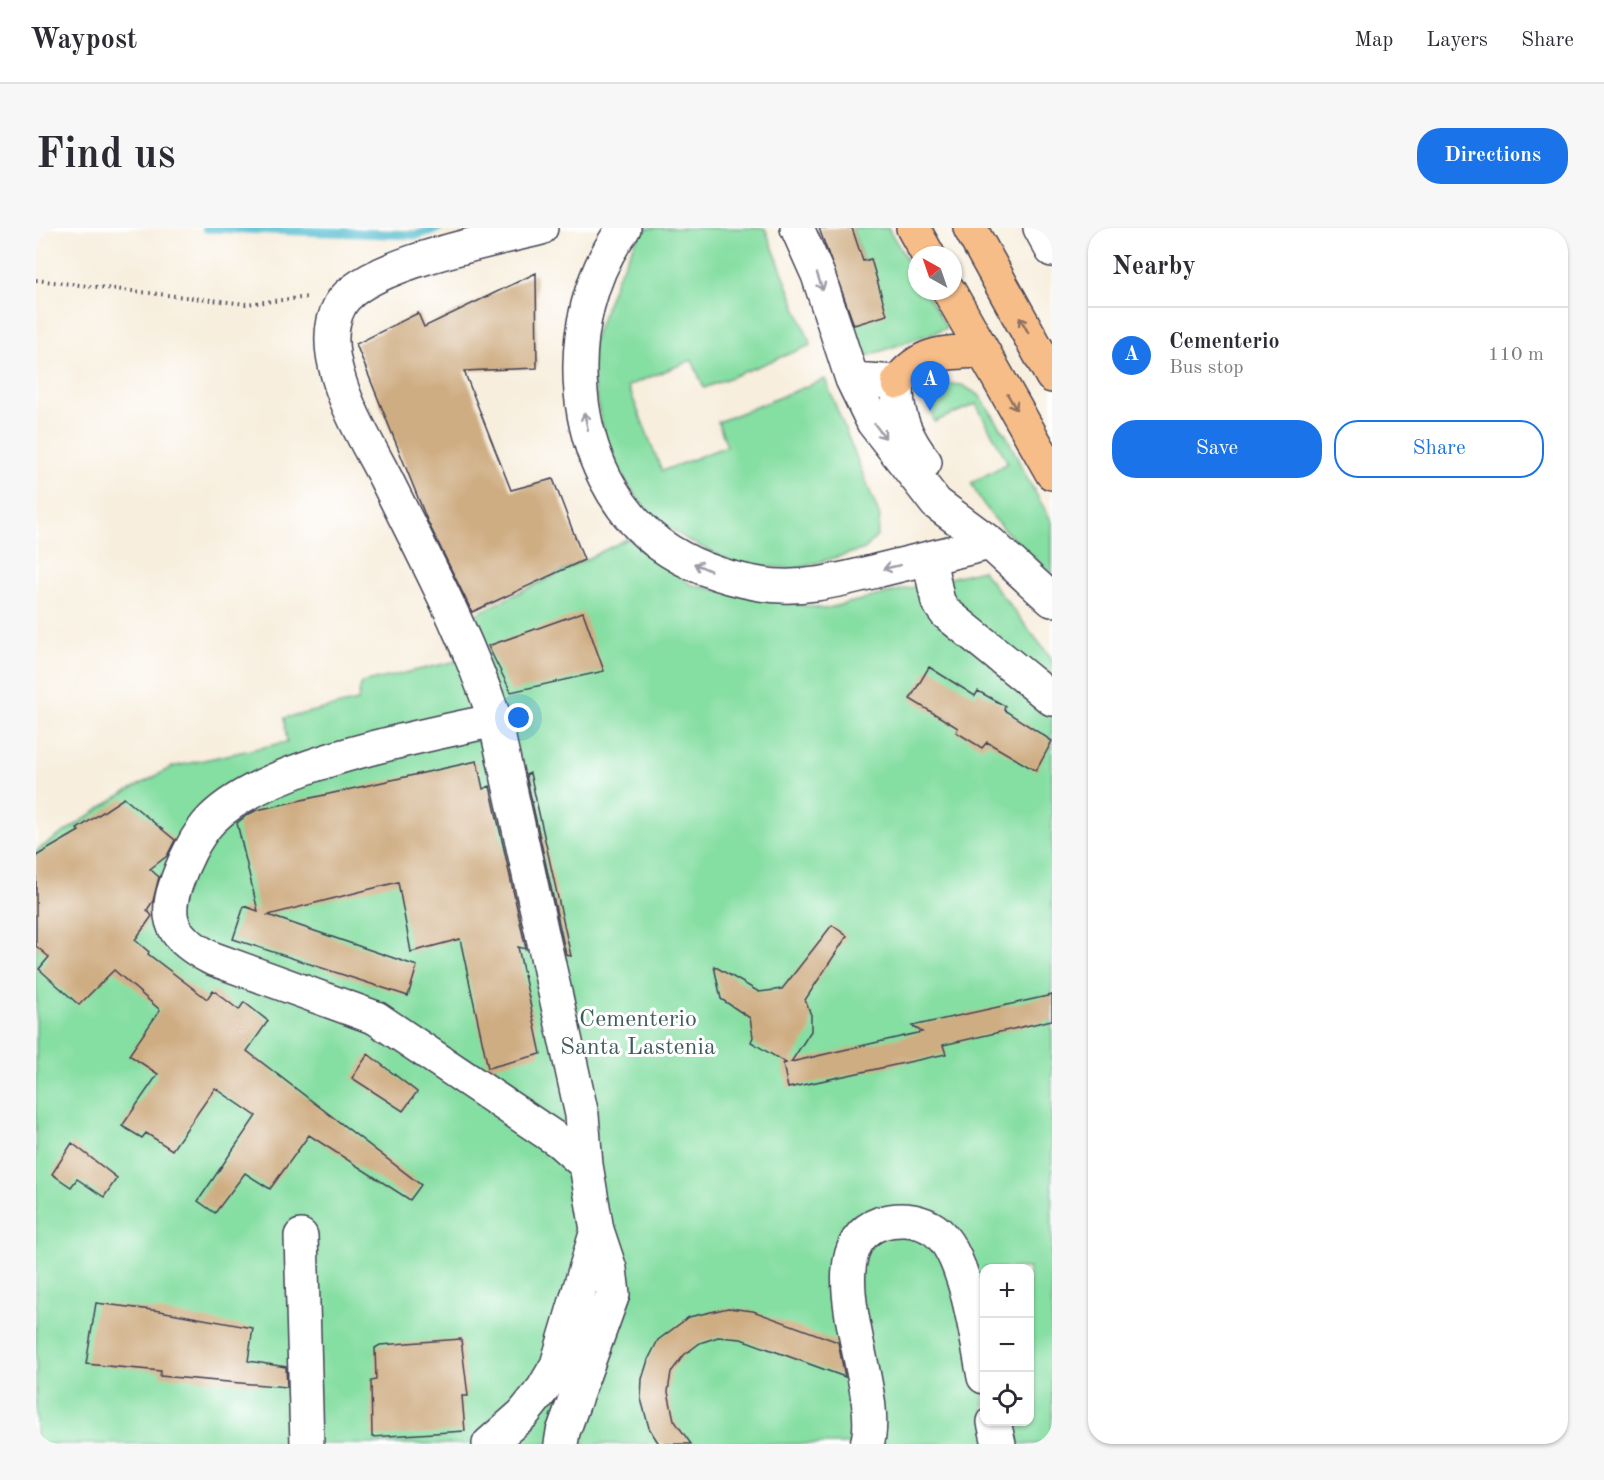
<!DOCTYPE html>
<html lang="en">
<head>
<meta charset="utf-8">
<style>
	:root { --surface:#fff; --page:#f7f7f7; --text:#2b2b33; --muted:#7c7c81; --line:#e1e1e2; --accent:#1a73e8 }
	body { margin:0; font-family:"Old Standard TT",serif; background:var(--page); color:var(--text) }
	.controls { position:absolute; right:18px; bottom:18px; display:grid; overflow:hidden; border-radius:12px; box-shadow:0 2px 4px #0004 }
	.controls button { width:54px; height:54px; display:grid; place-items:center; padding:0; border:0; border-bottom:2px solid var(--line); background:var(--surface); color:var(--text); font:30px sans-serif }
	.compass { position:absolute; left:872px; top:18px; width:54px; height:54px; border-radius:50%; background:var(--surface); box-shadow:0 2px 4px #0004; rotate:320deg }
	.you { position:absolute; left:483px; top:490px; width:21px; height:21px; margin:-15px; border:4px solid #fff; border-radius:50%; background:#1a73e8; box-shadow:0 0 0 9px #1a73e833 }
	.badge { display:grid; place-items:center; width:39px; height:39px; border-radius:50%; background:var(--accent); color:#fff; font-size:20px; font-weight:700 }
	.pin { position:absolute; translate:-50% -50px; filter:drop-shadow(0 2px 3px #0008) }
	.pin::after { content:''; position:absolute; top:32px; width:21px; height:18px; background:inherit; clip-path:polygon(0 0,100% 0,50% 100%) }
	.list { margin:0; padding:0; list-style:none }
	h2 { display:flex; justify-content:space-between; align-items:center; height:78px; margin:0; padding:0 24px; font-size:26px }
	h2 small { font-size:20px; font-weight:400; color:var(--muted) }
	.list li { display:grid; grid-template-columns:39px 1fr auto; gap:18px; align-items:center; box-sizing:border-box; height:96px; padding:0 24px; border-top:2px solid var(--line) }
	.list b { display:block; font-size:22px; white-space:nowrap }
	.list p { margin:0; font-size:20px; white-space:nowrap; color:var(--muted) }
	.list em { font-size:20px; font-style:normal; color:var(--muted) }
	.actions { display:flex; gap:12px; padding:18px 24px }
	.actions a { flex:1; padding:14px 0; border:2px solid var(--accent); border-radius:24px; text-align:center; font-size:21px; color:var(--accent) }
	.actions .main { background:var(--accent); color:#fff }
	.icon { flex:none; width:33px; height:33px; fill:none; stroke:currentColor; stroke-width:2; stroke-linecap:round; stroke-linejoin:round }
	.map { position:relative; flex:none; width:1016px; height:1216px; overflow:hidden; border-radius:24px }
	header { display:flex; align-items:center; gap:36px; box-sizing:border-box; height:84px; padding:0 30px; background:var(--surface); border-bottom:2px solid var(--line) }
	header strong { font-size:28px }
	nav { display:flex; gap:33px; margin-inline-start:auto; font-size:21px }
	.intro { display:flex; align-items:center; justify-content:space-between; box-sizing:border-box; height:144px; padding:0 36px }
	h1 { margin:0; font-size:42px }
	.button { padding:15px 27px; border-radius:24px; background:var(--accent); color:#fff; font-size:21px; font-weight:700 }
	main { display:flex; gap:36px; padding:0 36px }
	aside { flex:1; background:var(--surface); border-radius:24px; box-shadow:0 2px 4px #0004 }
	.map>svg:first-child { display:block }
	.green { fill:#85dea2; stroke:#54806e; stroke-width:1.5; fill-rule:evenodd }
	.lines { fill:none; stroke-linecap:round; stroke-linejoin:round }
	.stream { stroke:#53bccf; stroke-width:9 }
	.building { fill:#cfad83 }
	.minor-casing { stroke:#424153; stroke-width:36 }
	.major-casing { stroke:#424153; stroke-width:36 }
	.path { stroke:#424153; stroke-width:4; stroke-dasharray:1.5 4.5; stroke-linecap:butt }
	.minor { stroke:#fff; stroke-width:33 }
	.major { stroke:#f7bd88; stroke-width:33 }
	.oneway { stroke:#9c9ca7 }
	.oneway2 { stroke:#8c7062 }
	.labels { text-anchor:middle; stroke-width:6; stroke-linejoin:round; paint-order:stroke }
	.park-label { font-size:24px; fill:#405a5a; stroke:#fff }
</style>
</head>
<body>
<header>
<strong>Waypost</strong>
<nav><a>Map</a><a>Layers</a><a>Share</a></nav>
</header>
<div class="intro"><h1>Find us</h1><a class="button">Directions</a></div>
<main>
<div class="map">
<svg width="1016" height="1216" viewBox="0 0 1016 1216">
	<rect width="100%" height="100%" fill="#fff"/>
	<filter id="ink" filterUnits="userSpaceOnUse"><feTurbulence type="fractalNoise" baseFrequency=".0167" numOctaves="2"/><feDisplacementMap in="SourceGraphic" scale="12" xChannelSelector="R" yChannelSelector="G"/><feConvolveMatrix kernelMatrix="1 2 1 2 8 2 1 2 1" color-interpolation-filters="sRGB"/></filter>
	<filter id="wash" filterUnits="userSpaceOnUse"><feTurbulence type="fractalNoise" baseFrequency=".008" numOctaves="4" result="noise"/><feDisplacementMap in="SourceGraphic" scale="24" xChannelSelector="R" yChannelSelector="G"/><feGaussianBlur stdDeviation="1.35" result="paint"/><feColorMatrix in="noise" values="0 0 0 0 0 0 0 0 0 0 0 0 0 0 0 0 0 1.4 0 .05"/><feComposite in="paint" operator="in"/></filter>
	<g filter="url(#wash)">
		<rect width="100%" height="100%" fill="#f7eedd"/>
		<path class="green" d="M 611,0 L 729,0 L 775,117 L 668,160 L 656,132 L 592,158 L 626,243 L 691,218 L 682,194 L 789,151 L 844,289 L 841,308 L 829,321 L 759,341 L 701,336 L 653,313 L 613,286 L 588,251 L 568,208 L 556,148 L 557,113 L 581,49 L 604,6 Z
			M 816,0 L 852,0 L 881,49 L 881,63 L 889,63 L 911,100 L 831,128 L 818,97 L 835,31 L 827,33 Z
			M 905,155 L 926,157 L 943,167 L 970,207 L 991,250 L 1016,294 L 1016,346 C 985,319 953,292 935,255 L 972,235 L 940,176 L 898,194 L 891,168 L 897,159 Z
			M 593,310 L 656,357 L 788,381 L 946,342 L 1016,431 L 1016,1216 L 0,1216 L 0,623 L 83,568 L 136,539 L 251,514 L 248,490 L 322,473 L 325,455 L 421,433 L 408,402 ZM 948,1040 L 993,1040 L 993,1194 L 948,1194 Z"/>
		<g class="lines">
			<path class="stream" d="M 170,0 L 381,7 L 402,0"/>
		</g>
		<g id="blocks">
			<path class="building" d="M 783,0 L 816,0 L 827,33 L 835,31 L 851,87 L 818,97 Z
				M 500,45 L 501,140 L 428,143 L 475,262 L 517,251 L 548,332 L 436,384 L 391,292 L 320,116 L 382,85 L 388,99 Z
				M 547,384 L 568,443 L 475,464 L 452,418 Z
				M 893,439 L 939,468 L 942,463 L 969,478 L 968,482 L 1016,513 L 1000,543 L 951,514 L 946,520 L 920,504 L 922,500 L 874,471 Z
				M 441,533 L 447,561 L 454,558 L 490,721 L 482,719 L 505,826 L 452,840 L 424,711 L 375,724 L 362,654 L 232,687 L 381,738 L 372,768 L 197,711 L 208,678 L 222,683 L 201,595 L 211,587 L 221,582 Z
				M 494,545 L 535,728 L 530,727 L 490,547 Z
				M 88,570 L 139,612 L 131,628 L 114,641 L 123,649 L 117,673 L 111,682 L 116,688 L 99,712 L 113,724 L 112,726 L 171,771 L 177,762 L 203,782 L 208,774 L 232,793 L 211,823 L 385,957 L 374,972 L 273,907 L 234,961 L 209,945 L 179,985 L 162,973 L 220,888 L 179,860 L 136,922 L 110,905 L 106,910 L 86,898 L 122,846 L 93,827 L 124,782 L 78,742 L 43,777 L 3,741 L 13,729 L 0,718 L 0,628 L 43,603 L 41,601 Z
				M 796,697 L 811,708 L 769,772 L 775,787 L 775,803 L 755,834 L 886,804 L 876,798 L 1016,767 L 1016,792 L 907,817 L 910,826 L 752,860 L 747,836 L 750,835 L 715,814 L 717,809 L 714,790 L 685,771 L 678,738 L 723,764 L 746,761 Z
				M 332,826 L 381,864 L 367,883 L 316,850 Z
				M 36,915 L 81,950 L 68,969 L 41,951 L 35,959 L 16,946 Z
				M 60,1075 L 124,1083 L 217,1100 L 212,1133 L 250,1139 L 251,1159 L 124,1148 L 125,1143 L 50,1136 Z
				M 692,1080 L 717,1083 L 802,1114 L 809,1149 L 705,1111 L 682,1109 L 664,1115 L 648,1127 L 635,1144 L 632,1164 L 638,1192 L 655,1216 L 623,1216 L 613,1200 L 605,1171 L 606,1151 L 612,1132 L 622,1112 L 653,1089 Z
				M 425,1111 L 432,1168 L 426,1168 L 429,1203 L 336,1209 L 335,1153 L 340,1152 L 339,1120 L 344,1117 Z"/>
		</g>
	</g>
	<g filter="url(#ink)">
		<use href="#blocks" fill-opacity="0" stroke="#424153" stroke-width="1.5"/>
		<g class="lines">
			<defs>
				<path id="minor" d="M 588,0 C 520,91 530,245 623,316 C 652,337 689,350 724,356 C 765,363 804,352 844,342 C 881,333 917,324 954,315
					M 761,0 L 782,47 L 816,151 L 837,194 L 900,275 L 954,315 L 1016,372
					M 1004,0 L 1016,22
					M 816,151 L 862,154 C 858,184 870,210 889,234
					M 893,330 L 902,374 L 910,385 L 1016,471
					M 459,492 C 382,509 231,536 176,591 C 160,607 146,637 139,659 C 126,697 143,713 175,730 L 340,790 L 523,913 L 550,937
					M 265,1008 L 271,1216
					M 958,1194 L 963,1216
					M 453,1216 L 487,1186 L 507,1161 L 521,1137 L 561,1002 L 550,937 L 546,887 L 459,492 C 431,408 389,330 350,251 C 333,218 312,184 302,148 C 295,125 292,99 304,77 C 327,36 459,12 505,0
					M 525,1216 L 527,1204 L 577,1066 L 574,1041 L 561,1002
					M 831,1216 C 849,1159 771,1021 845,995 C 861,990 880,991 894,999 C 930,1017 940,1111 948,1149"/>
				<path id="major" d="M 877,0 L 892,27
					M 934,0 L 1016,148
					M 913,63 L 1016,245
					M 862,154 C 886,122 910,125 947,123"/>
			</defs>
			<use href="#minor" class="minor-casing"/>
			<use href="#major" class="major-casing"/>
			<path class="path" d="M 0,52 L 210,76 L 273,69"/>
			<use href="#minor" class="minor"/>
			<use href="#major" class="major"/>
		</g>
		<defs><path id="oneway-shaft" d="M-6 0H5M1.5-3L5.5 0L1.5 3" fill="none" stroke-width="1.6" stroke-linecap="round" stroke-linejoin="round" transform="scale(1.5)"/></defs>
		<g class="oneway">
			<use href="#oneway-shaft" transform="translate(784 54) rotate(71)"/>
			<use href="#oneway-shaft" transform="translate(550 193) rotate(-102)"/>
			<use href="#oneway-shaft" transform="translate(844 203) rotate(52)"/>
			<use href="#oneway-shaft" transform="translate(666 339) rotate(-156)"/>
			<use href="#oneway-shaft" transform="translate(856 339) rotate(167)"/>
		</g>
		<g class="oneway2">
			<use href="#oneway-shaft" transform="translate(988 97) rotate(-119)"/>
			<use href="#oneway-shaft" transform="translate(976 174) rotate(60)"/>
		</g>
	</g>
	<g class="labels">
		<g class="park-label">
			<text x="602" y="798">Cementerio<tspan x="602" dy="28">Santa Lastenia</tspan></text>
		</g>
	</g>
</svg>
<div class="controls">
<button>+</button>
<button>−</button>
<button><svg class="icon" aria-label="locate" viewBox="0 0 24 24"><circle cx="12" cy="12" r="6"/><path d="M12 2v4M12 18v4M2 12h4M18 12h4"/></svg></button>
</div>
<svg class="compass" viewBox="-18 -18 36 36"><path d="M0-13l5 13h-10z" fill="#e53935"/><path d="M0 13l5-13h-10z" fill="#7c7c81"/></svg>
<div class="you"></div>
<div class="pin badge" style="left:894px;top:183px">A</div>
</div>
<aside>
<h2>Nearby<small></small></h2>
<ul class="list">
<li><span class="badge">A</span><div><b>Cementerio</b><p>Bus stop</p></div><em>110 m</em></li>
</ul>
<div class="actions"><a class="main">Save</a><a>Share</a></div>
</aside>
</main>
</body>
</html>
